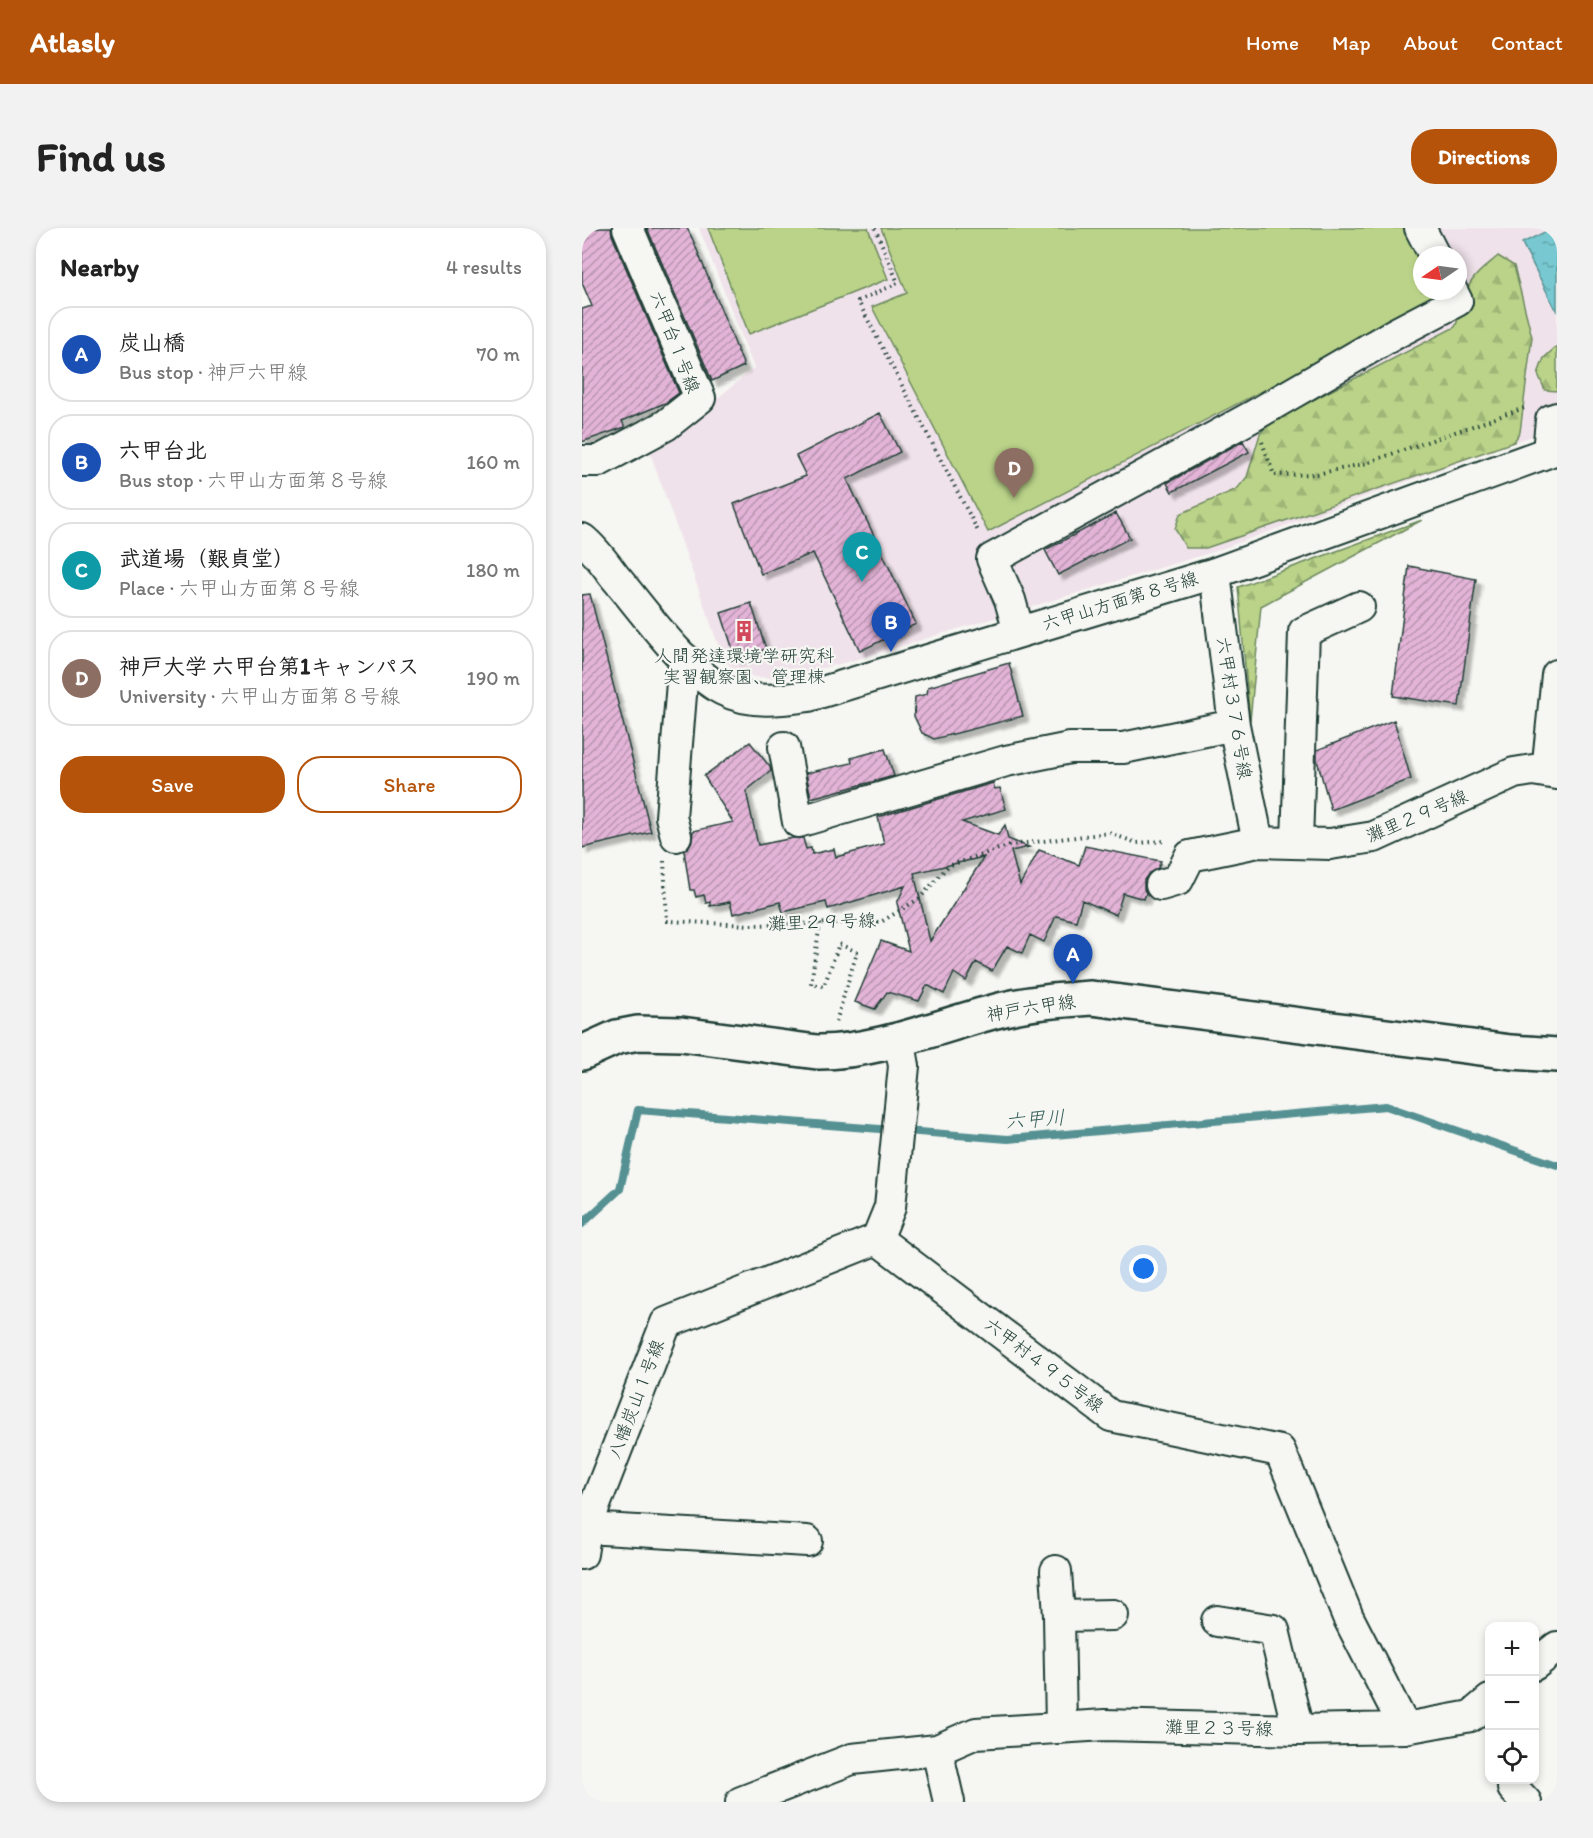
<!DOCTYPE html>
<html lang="en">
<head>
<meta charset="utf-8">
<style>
	:root { --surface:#fff; --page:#f2f2f2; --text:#222; --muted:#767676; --line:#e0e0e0; --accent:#b45309 }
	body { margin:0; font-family:Itim,"Klee One",sans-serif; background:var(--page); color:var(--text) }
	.controls { position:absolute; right:18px; bottom:18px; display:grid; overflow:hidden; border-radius:12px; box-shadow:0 3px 9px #0003 }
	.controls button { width:54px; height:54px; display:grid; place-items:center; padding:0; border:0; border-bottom:2px solid var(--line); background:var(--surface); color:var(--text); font:30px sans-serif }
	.compass { position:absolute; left:831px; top:18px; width:54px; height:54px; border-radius:50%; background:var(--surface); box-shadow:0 3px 9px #0003; rotate:257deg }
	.you { position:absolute; left:562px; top:1041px; width:21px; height:21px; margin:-15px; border:4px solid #fff; border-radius:50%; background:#1a73e8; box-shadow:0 0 0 9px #1a73e833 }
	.badge { display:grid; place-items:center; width:39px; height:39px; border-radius:50%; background:var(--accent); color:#fff; font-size:20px; font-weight:700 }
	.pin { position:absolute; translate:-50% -50px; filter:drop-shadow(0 2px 3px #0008) }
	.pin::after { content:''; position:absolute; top:32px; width:21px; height:18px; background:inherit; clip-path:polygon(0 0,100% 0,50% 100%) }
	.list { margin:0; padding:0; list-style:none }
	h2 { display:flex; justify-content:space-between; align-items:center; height:78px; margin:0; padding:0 24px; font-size:26px }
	h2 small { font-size:20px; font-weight:400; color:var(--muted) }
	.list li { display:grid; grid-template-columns:39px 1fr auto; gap:18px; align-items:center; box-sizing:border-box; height:96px; margin:0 12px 12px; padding:0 12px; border:2px solid var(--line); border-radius:24px }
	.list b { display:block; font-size:22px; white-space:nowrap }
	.list p { margin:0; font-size:20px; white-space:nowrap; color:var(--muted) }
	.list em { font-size:20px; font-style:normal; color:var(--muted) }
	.actions { display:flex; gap:12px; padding:18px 24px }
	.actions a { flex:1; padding:14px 0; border:2px solid var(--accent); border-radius:24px; text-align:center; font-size:21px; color:var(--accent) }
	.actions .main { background:var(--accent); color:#fff }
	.icon { flex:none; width:33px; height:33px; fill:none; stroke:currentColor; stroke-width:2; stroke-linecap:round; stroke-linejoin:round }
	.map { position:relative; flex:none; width:975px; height:1574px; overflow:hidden; border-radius:24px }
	header { display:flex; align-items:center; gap:36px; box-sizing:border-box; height:84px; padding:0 30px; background:var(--accent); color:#fff }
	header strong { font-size:28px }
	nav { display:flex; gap:33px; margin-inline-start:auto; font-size:21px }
	.intro { display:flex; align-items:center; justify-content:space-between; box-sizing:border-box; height:144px; padding:0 36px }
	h1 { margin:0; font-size:42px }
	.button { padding:15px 27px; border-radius:24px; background:var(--accent); color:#fff; font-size:21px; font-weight:700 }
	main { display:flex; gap:36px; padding:0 36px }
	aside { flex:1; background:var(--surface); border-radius:24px; box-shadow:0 3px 9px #0003 }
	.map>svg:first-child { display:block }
	.built { fill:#f0e2ea; fill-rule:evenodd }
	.forest { fill:url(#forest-firs); stroke:#6c885e; stroke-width:1.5 }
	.pitch { fill:#bad389; stroke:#6c885e; stroke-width:1.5 }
	.water { fill:url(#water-ripples); stroke:#549092; stroke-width:1.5 }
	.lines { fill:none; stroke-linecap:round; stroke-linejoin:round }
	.stream { stroke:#549092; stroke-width:8 }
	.building { fill:url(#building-hatch); stroke:#1f3d34; stroke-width:1.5; fill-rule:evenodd; filter:url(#shadow) }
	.minor-casing { stroke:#1f3d34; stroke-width:34 }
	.major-casing { stroke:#1f3d34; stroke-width:38 }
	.path { stroke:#1f3d34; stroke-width:4; stroke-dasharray:1.5 4.5; stroke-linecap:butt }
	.minor { stroke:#f6f6f2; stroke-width:30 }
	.major { stroke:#f6f6f2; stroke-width:33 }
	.labels { text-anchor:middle; stroke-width:4.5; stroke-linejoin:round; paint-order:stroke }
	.street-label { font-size:18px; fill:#1f3d34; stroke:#f6f6f2 }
	.poi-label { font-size:18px; fill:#1f3d34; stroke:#f6f6f2 }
	.water-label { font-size:20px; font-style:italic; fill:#35605b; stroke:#f6f6f2 }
</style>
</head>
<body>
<header>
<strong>Atlasly</strong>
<nav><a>Home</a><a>Map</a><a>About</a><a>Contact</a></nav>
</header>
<div class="intro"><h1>Find us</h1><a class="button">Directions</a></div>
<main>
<aside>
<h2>Nearby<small>4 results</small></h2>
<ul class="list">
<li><span class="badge" style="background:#1a4fb4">A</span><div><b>炭山橋</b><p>Bus stop · 神戸六甲線</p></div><em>70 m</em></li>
<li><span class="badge" style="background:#1a4fb4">B</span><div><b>六甲台北</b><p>Bus stop · 六甲山方面第８号線</p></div><em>160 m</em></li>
<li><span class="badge" style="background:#0f9aa8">C</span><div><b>武道場（艱貞堂）</b><p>Place · 六甲山方面第８号線</p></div><em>180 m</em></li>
<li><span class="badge" style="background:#8d6e63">D</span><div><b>神戸大学 六甲台第1キャンパス</b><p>University · 六甲山方面第８号線</p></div><em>190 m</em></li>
</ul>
<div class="actions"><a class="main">Save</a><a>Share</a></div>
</aside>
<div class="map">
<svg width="975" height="1574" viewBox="0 0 975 1574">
	<defs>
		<pattern id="forest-firs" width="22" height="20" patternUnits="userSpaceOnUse" patternTransform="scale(1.5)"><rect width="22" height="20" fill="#bad389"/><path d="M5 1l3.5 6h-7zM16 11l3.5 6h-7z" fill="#9fb677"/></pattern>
		<pattern id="water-ripples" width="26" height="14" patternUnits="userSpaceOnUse" patternTransform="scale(1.5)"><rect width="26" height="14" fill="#77c8d0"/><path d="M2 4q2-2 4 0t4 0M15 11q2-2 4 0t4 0" fill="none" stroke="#61a4aa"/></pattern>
		<pattern id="building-hatch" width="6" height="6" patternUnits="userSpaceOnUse" patternTransform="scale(1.5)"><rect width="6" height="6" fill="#e3b4d7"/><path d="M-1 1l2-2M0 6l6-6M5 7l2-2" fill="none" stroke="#b794af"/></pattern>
		<filter id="shadow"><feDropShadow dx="5.5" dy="5.5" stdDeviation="1.5" flood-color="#0004"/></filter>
	</defs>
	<rect width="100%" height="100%" fill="#f6f6f2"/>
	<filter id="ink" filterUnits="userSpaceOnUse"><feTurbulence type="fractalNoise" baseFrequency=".0167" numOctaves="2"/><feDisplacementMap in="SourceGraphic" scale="12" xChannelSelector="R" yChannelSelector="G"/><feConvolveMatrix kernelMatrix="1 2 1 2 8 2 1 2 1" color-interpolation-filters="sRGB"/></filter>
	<g filter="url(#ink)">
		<path class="built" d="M 117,0 L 975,0 L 975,199 L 631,324 L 266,434 L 199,450 L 172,449 L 154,442 L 142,433 L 65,216 L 130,175 L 172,140 ZM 840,27 L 876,27 L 876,63 L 840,63 Z"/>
		<path class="forest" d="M 916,28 L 932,38 L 950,109 L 938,204 L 932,214 L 624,320 L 604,320 L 593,301 L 598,286 L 655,261 L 665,249 L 678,206 L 686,195 L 873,99 C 880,84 881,63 892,50 C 898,42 908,35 916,28 Z
			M 975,118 L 975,163 L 963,162 L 956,146 L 962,130 Z
			M 840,292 L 679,378 L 668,493 L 656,359 Z"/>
		<path class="pitch" d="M 126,0 L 286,0 L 306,51 L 167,106 Z
			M 299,0 L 828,0 L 840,27 L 840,63 L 851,63 L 853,74 L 406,304 L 290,79 L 325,65 Z"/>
		<path class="water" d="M 971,0 L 975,0 L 975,84 L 940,15 Z"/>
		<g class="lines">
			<path class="stream" d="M 0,996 L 38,961 L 56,882 L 426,911 L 804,878 L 975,937"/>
		</g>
		<path class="building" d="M 0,0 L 29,0 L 30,7 L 97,165 L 83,175 L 40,193 L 43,199 L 0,214 L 0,81 L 10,78 L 0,55 Z
			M 65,0 L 105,0 L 111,12 L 162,138 L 130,153 Z
			M 298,185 L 318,224 L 265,251 L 334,396 L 278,423 L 231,325 L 179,346 L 152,276 L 224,248 L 214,228 Z
			M 661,213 L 667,224 L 590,264 L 585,255 Z
			M 534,285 L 548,310 L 476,347 L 463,322 Z
			M 827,338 L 894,351 L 877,478 L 811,468 Z
			M 8,366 L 69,604 L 0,620 L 0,367 Z
			M 169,375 L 184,421 L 154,431 L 139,385 Z
			M 427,435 L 441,488 L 352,511 L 340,505 L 332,488 L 333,469 L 345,466 L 346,459 Z
			M 812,492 L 829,551 L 749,582 L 735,532 L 735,522 Z
			M 168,514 L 188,539 L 189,543 L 164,563 L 176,617 L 211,610 L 221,610 L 224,621 L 229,620 L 230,626 L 252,621 L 254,629 L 302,616 L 296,589 L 411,555 L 413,561 L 418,560 L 424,581 L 380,594 L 416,607 L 423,597 L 426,611 L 447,619 L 429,623 L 438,657 L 457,622 L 497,637 L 503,618 L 579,633 L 576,640 L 567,645 L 562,652 L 562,661 L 564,665 L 562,671 L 541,665 L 534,687 L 500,672 L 494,693 L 474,688 L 462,714 L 448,707 L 440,725 L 425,718 L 410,743 L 394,734 L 384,753 L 372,745 L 362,766 L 345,757 L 337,773 L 305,764 L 293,781 L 273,774 L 299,713 L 327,723 L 315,675 L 323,658 L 246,681 L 244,674 L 201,684 L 198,674 L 151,686 L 148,674 L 128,678 L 128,674 L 124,675 L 122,667 L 114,669 L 112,662 L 108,662 L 102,623 L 106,620 L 110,613 L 111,603 L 151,594 L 122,548 ZM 402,629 L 348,713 L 332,645 Z
			M 303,521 L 312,548 L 229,570 L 224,545 L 270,535 L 269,530 Z"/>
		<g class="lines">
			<defs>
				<path id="minor" d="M 838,0 L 852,27
					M 966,224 L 969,192 L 975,190
					M 0,233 L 17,233 L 84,197 L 118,170 L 46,0
					M 0,311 C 13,321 23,336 33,349 C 62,383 103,442 141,462 C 168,476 199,472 227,468 L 633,345 L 975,221
					M 633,345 L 652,497 L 676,614
					M 437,404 L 428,372 L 410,331 L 671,188 L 814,105 L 875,73 L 870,63
					M 202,519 L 216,594 L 424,533 L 488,520 L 541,520 L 652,497
					M 965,544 L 975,447
					M 94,608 L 89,589 L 102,430
					M 715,614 L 722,404 L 777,379
					M 579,657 L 596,652 L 608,628 L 676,614 L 748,616 L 792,609 L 932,545 L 951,542 L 975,546
					M 295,1011 L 529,1188 L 698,1223 L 766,1389 L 823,1500
					M 295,1011 L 308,979 L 322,838 L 317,810
					M 4,1300 L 225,1313
					M 0,1326 L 4,1300 L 84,1095 L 295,1011
					M 474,1343 L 477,1388
					M 635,1393 L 692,1402 L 716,1502
					M 952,1437 L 975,1419
					M 479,1500 L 477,1388 L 531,1387
					M 355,1522 L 367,1574
					M 931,1560 L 944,1574
					M 159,1574 L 270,1531 L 355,1522 L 394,1505 L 523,1497 L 716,1502 L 823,1500 L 889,1488 L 908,1472"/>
				<path id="major" d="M 0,825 L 35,809 L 56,805 L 99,806 L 235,824 C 295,825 364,795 422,781 C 451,774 480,772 509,770 L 929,824 L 975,827"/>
			</defs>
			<use href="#minor" class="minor-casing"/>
			<use href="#major" class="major-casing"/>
			<path class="path" d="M 293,0 L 316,55 L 276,73 L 397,305
				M 680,214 L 692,247 L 735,246 L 781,236 L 945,179
				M 82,633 L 85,693 L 168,697 L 299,694 L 338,670 L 366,638 L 428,617 L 527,605 L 555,615 L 584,613
				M 238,695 L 229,756 L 242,758 L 257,716 L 275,724 L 254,794"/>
			<use href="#minor" class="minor"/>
			<use href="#major" class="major"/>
		</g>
	</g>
	<defs>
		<symbol id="building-bare" viewBox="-9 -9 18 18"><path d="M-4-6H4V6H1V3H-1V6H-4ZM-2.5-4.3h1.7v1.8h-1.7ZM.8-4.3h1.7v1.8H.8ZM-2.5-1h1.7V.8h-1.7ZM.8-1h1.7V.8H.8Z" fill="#d1495b" stroke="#f6f6f2" stroke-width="2.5" paint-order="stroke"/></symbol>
	</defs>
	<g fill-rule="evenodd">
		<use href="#building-bare" x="147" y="388" width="30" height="30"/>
	</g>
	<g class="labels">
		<g class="street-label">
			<text transform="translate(93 114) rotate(69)" y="6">六甲台１号線</text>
			<text transform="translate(538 373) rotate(-17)" y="6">六甲山方面第８号線</text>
			<text transform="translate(652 480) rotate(81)" y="6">六甲村３７６号線</text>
			<text transform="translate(835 588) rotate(-23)" y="6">灘里２９号線</text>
			<text transform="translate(240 694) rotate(-2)" y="6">灘里２９号線</text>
			<text transform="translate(449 780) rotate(-9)" y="6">神戸六甲線</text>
			<text transform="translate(462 1137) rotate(37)" y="6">六甲村４９５号線</text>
			<text transform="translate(54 1171) rotate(-69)" y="6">八幡炭山１号線</text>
			<text transform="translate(637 1500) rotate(1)" y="6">灘里２３号線</text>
		</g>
		<g class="poi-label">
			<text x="162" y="434">人間発達環境学研究科<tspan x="162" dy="21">実習観察園、管理棟</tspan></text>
		</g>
		<g class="water-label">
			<text transform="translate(453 891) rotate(-4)" y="7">六甲川</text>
		</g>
	</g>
</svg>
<div class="controls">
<button>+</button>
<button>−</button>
<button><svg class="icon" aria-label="locate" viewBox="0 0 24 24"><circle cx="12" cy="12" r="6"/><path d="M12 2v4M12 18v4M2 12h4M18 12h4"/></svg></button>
</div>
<svg class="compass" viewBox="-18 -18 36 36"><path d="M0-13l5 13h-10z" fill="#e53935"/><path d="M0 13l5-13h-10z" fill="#767676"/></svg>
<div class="you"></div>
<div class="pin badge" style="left:491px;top:756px;background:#1a4fb4">A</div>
<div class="pin badge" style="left:309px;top:424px;background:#1a4fb4">B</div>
<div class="pin badge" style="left:280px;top:354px;background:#0f9aa8">C</div>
<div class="pin badge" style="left:432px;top:270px;background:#8d6e63">D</div>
</div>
</main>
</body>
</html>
